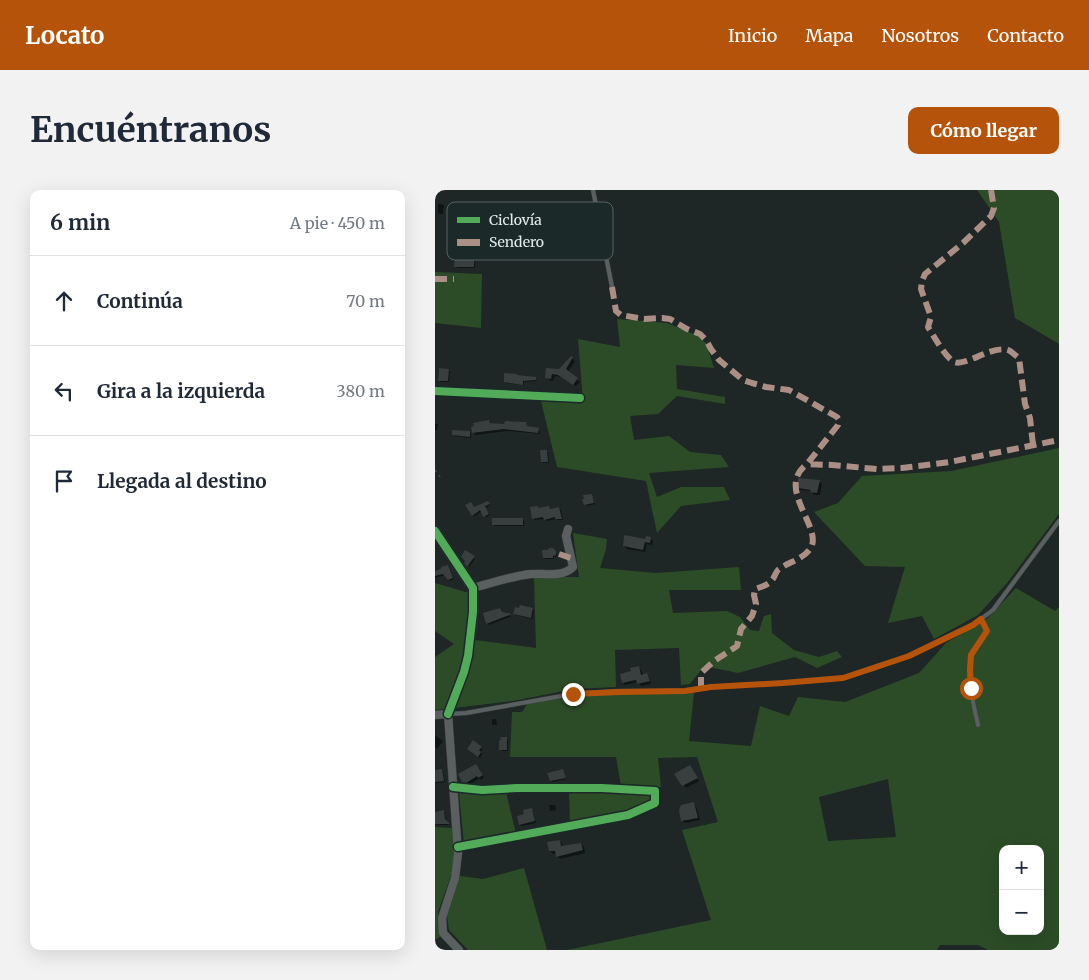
<!DOCTYPE html>
<html lang="es">
<head>
<meta charset="utf-8">
<style>
	:root { --surface:#fff; --page:#f2f2f3; --text:#1f2937; --muted:#747a83; --line:#e0e1e3; --accent:#b45309 }
	body { margin:0; font-family:Merriweather,serif; background:var(--page); color:var(--text) }
	.controls { position:absolute; right:15px; bottom:15px; display:grid; overflow:hidden; border-radius:10px; box-shadow:0 5px 20px #0002 }
	.controls button { width:45px; height:45px; display:grid; place-items:center; padding:0; border:0; border-bottom:1px solid var(--line); background:var(--surface); color:var(--text); font:25px sans-serif }
	.stop { position:absolute; width:15px; height:15px; margin:-11px; border:4px solid #b45309; border-radius:50%; background:#fff }
	.stop.end { background:#b45309; border-color:#fff; box-shadow:0 1px 5px #0008 }
	.list { margin:0; padding:0; list-style:none }
	h2 { display:flex; justify-content:space-between; align-items:center; height:65px; margin:0; padding:0 20px; font-size:21px }
	h2 small { font-size:16px; font-weight:400; color:var(--muted) }
	.list li { display:grid; grid-template-columns:32px 1fr auto; gap:15px; align-items:center; box-sizing:border-box; height:90px; padding:0 20px; border-top:1px solid var(--line) }
	.list b { display:block; font-size:19px; white-space:nowrap }
	.list em { font-size:16px; font-style:normal; color:var(--muted) }
	.icon { flex:none; width:28px; height:28px; fill:none; stroke:currentColor; stroke-width:2; stroke-linecap:round; stroke-linejoin:round }
	.map { position:relative; flex:none; width:624px; height:760px; overflow:hidden; border-radius:10px }
	header { display:flex; align-items:center; gap:30px; box-sizing:border-box; height:70px; padding:0 25px; background:var(--accent); color:#fff }
	header strong { font-size:24px }
	nav { display:flex; gap:28px; margin-inline-start:auto; font-size:18px }
	.intro { display:flex; align-items:center; justify-content:space-between; box-sizing:border-box; height:120px; padding:0 30px }
	h1 { margin:0; font-size:35px }
	.button { padding:12px 22px; border-radius:10px; background:var(--accent); color:#fff; font-size:18px; font-weight:700 }
	main { display:flex; gap:30px; padding:0 30px }
	aside { flex:1; background:var(--surface); border-radius:10px; box-shadow:0 5px 20px #0002 }
	.map>svg:first-child { display:block }
	.green { fill:#2c4c27; fill-rule:evenodd }
	.shadow { fill:#0007 }
	.building { fill:#393e3f }
	.lines { fill:none; stroke-linecap:round; stroke-linejoin:round }
	.service-casing { stroke:#3c4343; stroke-width:5 }
	.minor-casing { stroke:#3c4343; stroke-width:9 }
	.tertiary-casing { stroke:#3c4343; stroke-width:11 }
	.path { stroke:#575c5c; stroke-width:1; stroke-dasharray:2.5 4; stroke-linecap:butt }
	.service { stroke:#5a5f5f; stroke-width:4 }
	.minor { stroke:#5a5f5f; stroke-width:8 }
	.tertiary { stroke:#5a5f5f; stroke-width:10 }
	.quiet { stroke:#ac8f84; stroke-width:6; stroke-dasharray:12 6; stroke-linecap:butt }
	.cycleway-casing { stroke:#1c2929; stroke-width:11 }
	.cycleway { stroke:#51ab58; stroke-width:8 }
	.route { stroke:#b45309; stroke-width:6 }
	.key { fill:#1c2929; stroke:#576363; stroke-width:1 }
	.key-label { font-size:14px; fill:#e2eaea }
</style>
</head>
<body>
<header>
<strong>Locato</strong>
<nav><a>Inicio</a><a>Mapa</a><a>Nosotros</a><a>Contacto</a></nav>
</header>
<div class="intro"><h1>Encuéntranos</h1><a class="button">Cómo llegar</a></div>
<main>
<aside>
<h2>6 min<small>A pie · 450 m</small></h2>
<ul class="list">
<li><svg class="icon" aria-label="ahead" viewBox="0 0 24 24"><path d="M12 20V5M6 11l6-6 6 6"/></svg><div><b>Continúa</b></div><em>70 m</em></li>
<li><svg class="icon" aria-label="left" viewBox="0 0 24 24"><path d="M17 20v-9H6M10 6l-5 5 5 5"/></svg><div><b>Gira a la izquierda</b></div><em>380 m</em></li>
<li><svg class="icon" aria-label="arrive" viewBox="0 0 24 24"><path d="M6 21V4h12l-3 4 3 4H6"/></svg><div><b>Llegada al destino</b></div></li>
</ul>
</aside>
<div class="map">
<svg width="624" height="760" viewBox="0 0 624 760">
	<rect width="100%" height="100%" fill="#1f2626"/>
	<path class="green" d="M 542,0 L 624,0 L 624,154 L 580,128 L 564,32 Z
		M 0,82 L 47,84 L 46,138 L 0,133 Z
		M 182,129 L 232,133 L 261,145 L 271,153 L 279,178 L 241,175 L 242,199 L 290,207 L 290,214 L 242,206 L 223,224 L 195,226 L 199,250 L 234,246 L 255,262 L 286,265 L 294,277 L 214,283 L 222,307 L 246,297 L 289,297 L 295,310 L 246,316 L 222,343 L 211,291 L 122,277 L 105,207 L 148,210 L 143,149 L 185,157 Z
		M 624,258 L 624,324 L 572,393 L 543,425 L 499,449 L 487,426 L 453,433 L 470,377 L 430,376 L 379,322 L 403,313 L 427,286 L 516,281 Z
		M 138,343 L 172,349 L 171,359 L 165,378 L 221,383 L 304,377 L 306,400 L 234,400 L 238,423 L 292,421 L 305,427 L 315,440 L 324,441 L 329,426 L 336,424 L 337,443 L 359,460 L 384,467 L 402,461 L 407,467 L 382,478 L 360,467 L 303,483 L 269,476 L 255,494 L 246,495 L 244,458 L 180,460 L 181,497 L 139,499 L 78,511 L 19,518 L 40,450 L 101,458 L 99,387 L 144,387 Z
		M 0,393 L 34,403 L 32,449 L 24,485 L 9,519 L 0,520 L 0,467 L 19,454 L 0,441 Z
		M 581,398 L 620,421 L 624,417 L 624,760 L 553,760 L 543,755 L 505,755 L 502,760 L 132,760 L 276,730 L 247,640 L 283,632 L 262,567 L 223,568 L 226,597 L 186,596 L 181,567 L 75,567 L 77,522 L 87,522 L 93,513 L 153,505 L 259,502 L 254,551 L 316,556 L 325,516 L 354,526 L 363,507 L 410,512 L 484,483 L 511,453 L 553,428 ZM 453,589 L 461,647 L 393,651 L 384,607 ZM 568,659 L 605,659 L 605,741 L 568,741 Z
		M 134,601 L 217,603 L 218,613 L 183,624 L 135,632 Z
		M 24,602 L 71,602 L 81,644 L 29,654 Z
		M 0,637 L 18,638 L 20,666 L 16,685 L 3,722 L 6,746 L 0,750 Z
		M 89,678 L 112,760 L 33,760 L 14,740 L 12,726 L 25,686 L 48,689 Z"/>
	<path class="shadow" d="M 3,14 L 7,14 L 9,16 L 8,24 L 4,24 L 3,22 Z
		M 39,57 L 41,58 L 40,78 L 22,78 L 21,76 L 35,69 Z
		M 136,167 L 140,171 L 133,182 L 145,192 L 141,196 L 127,187 L 120,186 L 118,191 L 114,190 L 111,187 L 112,179 L 124,180 Z
		M 13,180 L 15,181 L 14,192 L 6,192 L 5,191 Z
		M 100,188 L 102,191 L 89,192 L 89,195 L 71,193 L 70,191 Z
		M 54,231 L 56,233 L 70,235 L 91,233 L 93,238 L 103,239 L 105,242 L 105,244 L 72,241 L 41,245 L 39,243 Z
		M 0,234 L 3,234 L 2,240 L 0,240 Z
		M 35,242 L 36,244 L 36,248 L 20,246 L 18,245 Z
		M 112,261 L 113,262 L 114,273 L 108,273 L 107,272 Z
		M 385,292 L 387,294 L 385,305 L 379,305 L 376,301 L 366,300 L 363,298 Z
		M 156,305 L 160,314 L 152,316 L 149,310 Z
		M 54,314 L 55,315 L 51,318 L 55,325 L 51,327 L 47,321 L 39,327 L 38,325 L 39,319 Z
		M 102,317 L 104,319 L 114,318 L 116,320 L 124,318 L 126,320 L 128,330 L 123,330 L 121,329 L 112,331 L 110,329 L 100,330 L 98,329 L 96,318 Z
		M 87,329 L 89,331 L 89,336 L 60,336 L 58,334 Z
		M 215,348 L 218,351 L 217,355 L 212,354 L 210,362 L 192,359 L 189,356 L 211,351 Z
		M 118,359 L 122,364 L 122,366 L 119,367 L 119,369 L 110,369 L 109,367 Z
		M 31,361 L 40,369 L 34,377 L 31,373 Z
		M 14,377 L 19,389 L 15,391 L 10,385 L 0,388 L 0,383 Z
		M 84,419 L 98,419 L 99,421 L 97,429 L 81,425 L 80,424 Z
		M 67,424 L 77,426 L 54,435 L 52,433 Z
		M 203,477 L 206,480 L 208,486 L 212,484 L 214,487 L 216,494 L 206,496 L 203,492 L 190,495 L 188,493 L 197,482 Z
		M 57,529 L 61,529 L 62,535 L 57,535 Z
		M 0,545 L 8,551 L 2,559 L 0,557 Z
		M 71,548 L 73,550 L 73,561 L 67,561 L 65,559 Z
		M 39,552 L 48,559 L 45,562 L 47,564 L 45,568 L 34,558 Z
		M 44,578 L 49,588 L 46,590 L 45,588 L 34,595 L 31,594 L 28,592 Z
		M 257,579 L 264,591 L 251,598 L 240,584 Z
		M 7,580 L 8,582 L 10,592 L 0,593 L 0,582 Z
		M 128,580 L 131,589 L 118,592 L 116,591 Z
		M 258,614 L 261,616 L 265,630 L 250,633 L 248,631 Z
		M 114,615 L 120,615 L 121,620 L 115,621 Z
		M 97,620 L 98,621 L 101,633 L 87,636 L 85,635 L 83,627 L 90,625 Z
		M 9,622 L 10,623 L 11,632 L 14,635 L 3,635 L 1,634 Z
		M 125,651 L 127,654 L 128,657 L 146,654 L 149,657 L 150,663 L 125,669 L 122,666 L 121,664 L 118,664 L 115,661 Z"/>
	<path class="building" d="M 36,55 L 40,56 L 39,77 L 19,77 L 20,68 L 34,68 Z
		M 136,166 L 138,167 L 131,179 L 143,188 L 138,195 L 123,185 L 117,184 L 116,189 L 110,188 L 111,178 L 124,179 Z
		M 4,178 L 14,179 L 13,191 L 3,191 Z
		M 69,183 L 82,184 L 82,185 L 101,187 L 101,190 L 88,191 L 88,195 L 69,192 Z
		M 54,230 L 55,233 L 69,234 L 70,231 L 91,232 L 92,236 L 104,238 L 103,243 L 69,239 L 37,243 L 36,237 L 39,236 L 38,233 Z
		M 17,240 L 35,241 L 35,247 L 17,245 Z
		M 105,260 L 112,260 L 113,272 L 106,272 Z
		M 363,288 L 385,290 L 382,303 L 375,302 L 376,300 L 362,298 Z
		M 157,304 L 159,313 L 149,315 L 147,309 L 149,309 L 148,305 Z
		M 53,311 L 55,314 L 50,316 L 54,324 L 48,327 L 45,320 L 37,326 L 30,315 L 36,312 L 39,317 Z
		M 103,316 L 103,318 L 114,316 L 115,319 L 124,317 L 127,329 L 120,329 L 120,327 L 109,330 L 108,327 L 97,329 L 95,317 Z
		M 57,328 L 88,328 L 88,335 L 57,335 Z
		M 190,345 L 210,349 L 211,346 L 216,347 L 215,353 L 210,352 L 208,360 L 188,356 L 189,346 Z
		M 114,358 L 118,358 L 121,361 L 121,365 L 118,366 L 118,368 L 108,368 L 107,360 L 113,360 Z
		M 30,360 L 40,366 L 32,377 L 29,373 L 30,371 L 26,367 Z
		M 13,375 L 18,388 L 13,390 L 8,384 L 0,386 L 0,381 L 7,378 L 6,377 Z
		M 85,415 L 98,418 L 96,428 L 78,424 L 80,417 L 84,418 Z
		M 65,418 L 67,422 L 77,424 L 51,434 L 48,423 Z
		M 204,476 L 206,485 L 212,483 L 215,491 L 202,494 L 201,490 L 187,493 L 185,484 L 196,481 L 195,478 Z
		M 65,547 L 72,547 L 72,560 L 64,560 L 64,550 L 66,550 Z
		M 38,550 L 47,557 L 44,560 L 46,562 L 43,567 L 32,559 Z
		M 41,574 L 48,585 L 43,588 L 42,586 L 31,593 L 27,592 L 23,584 Z
		M 255,575 L 263,588 L 247,596 L 239,584 Z
		M 7,579 L 9,591 L 0,592 L 0,580 Z
		M 128,579 L 131,588 L 115,591 L 112,583 Z
		M 259,612 L 263,628 L 246,631 L 244,620 L 246,615 Z
		M 97,618 L 100,631 L 84,635 L 82,626 L 89,624 L 88,620 Z
		M 9,620 L 10,629 L 15,634 L 0,634 L 0,622 Z
		M 125,650 L 126,656 L 146,653 L 148,660 L 121,667 L 120,661 L 114,661 L 112,652 Z"/>
	<g class="lines">
		<defs>
			<path id="service" d="M 158,0 L 177,97
				M 15,524 L 31,523 L 138,504 L 185,501 L 250,501 L 276,497 L 348,493 L 408,488 L 440,478 L 474,466 L 538,435 L 558,420 L 624,331
				M 543,535 C 539,516 530,483 537,465 C 540,457 547,448 552,441 L 546,429"/>
			<path id="minor" d="M 0,201 L 145,208
				M 38,398 C 57,393 77,386 96,384 C 110,383 127,388 138,377 L 131,346 L 133,339
				M 0,525 L 13,524 L 23,663 L 20,688 L 7,728 L 8,743 L 24,760
				M 18,597 L 47,600 L 82,598 L 167,598 L 220,601 L 220,613 L 193,625 L 23,657"/>
			<path id="tertiary" d="M 0,341 L 38,398 L 38,422 L 33,466 L 29,482 L 13,524"/>
		</defs>
		<use href="#service" class="service-casing"/>
		<use href="#minor" class="minor-casing"/>
		<use href="#tertiary" class="tertiary-casing"/>
		<path class="path" d="M 0,280 L 5,287 L 6,291"/>
		<use href="#service" class="service"/>
		<use href="#minor" class="minor"/>
		<use href="#tertiary" class="tertiary"/>
		<path class="quiet" d="M 556,0 L 559,18 L 556,26 L 528,53 L 490,84 L 487,91 L 486,99 L 496,127 L 493,137 C 499,146 510,167 519,172 C 531,177 559,153 575,161 C 578,163 581,166 584,168 L 590,214 L 595,228 L 598,255
			M 0,89 L 19,89
			M 177,97 L 181,121 L 186,125 L 209,129 L 227,128 L 235,129 L 252,139 L 265,144 L 271,150 L 276,159 L 284,170 L 308,190 L 317,193 L 331,197 L 354,200 L 402,227 L 404,230 L 403,235 L 372,274 L 397,275 L 442,279 L 467,278 L 515,272 L 624,250
			M 124,364 L 136,368
			M 266,499 L 266,483 L 279,471 L 302,456 L 306,439 L 317,426 L 321,414 L 319,405 L 320,399 C 326,397 333,395 337,390 C 340,387 340,383 343,380 C 353,372 367,370 375,359 C 390,339 339,298 372,274"/>
		<defs>
			<path id="cycleway" d="M 0,201 L 145,208
				M 0,341 L 38,398 L 38,422 L 33,466 L 29,482 L 13,524
				M 18,597 L 47,600 L 82,598 L 167,598 L 220,601 L 220,613 L 193,625 L 23,657"/>
		</defs>
		<use href="#cycleway" class="cycleway-casing"/>
		<use href="#cycleway" class="cycleway"/>
	</g>
	<g class="lines">
		<path class="route" d="M 138,504 L 185,502 L 250,501 L 276,497 L 348,493 L 408,488 L 474,466 L 538,435 L 546,429 L 552,441 L 536,465 L 535,480 L 536,498"/>
	</g>
	<rect x="12" y="12" width="166" height="58" rx="8" class="key"/>
	<rect x="22" y="27" width="23" height="6" fill="#51ab58"/>
	<rect x="22" y="49" width="23" height="7" fill="#ac8f84"/>
	<g class="key-label">
		<text x="54" y="35">Ciclovía</text>
		<text x="54" y="57">Sendero</text>
	</g>
</svg>
<div class="controls">
<button>+</button>
<button>−</button>
</div>
<div class="stop" style="left:536px;top:498px"></div>
<div class="stop end" style="left:138px;top:504px"></div>
</div>
</main>
</body>
</html>
